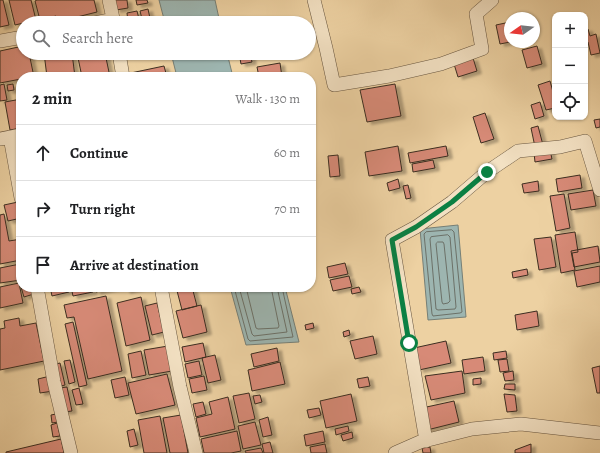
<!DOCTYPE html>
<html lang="en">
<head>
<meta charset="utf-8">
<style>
	:root { --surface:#fff; --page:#f2f2f2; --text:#202124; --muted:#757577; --line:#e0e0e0 }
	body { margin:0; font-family:Alegreya,serif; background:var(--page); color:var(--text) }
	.controls { position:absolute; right:12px; top:12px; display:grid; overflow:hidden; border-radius:8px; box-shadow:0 1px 3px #0004 }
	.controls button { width:36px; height:36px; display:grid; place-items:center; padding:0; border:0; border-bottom:1px solid var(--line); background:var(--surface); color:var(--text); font:20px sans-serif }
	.compass { position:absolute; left:504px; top:12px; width:36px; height:36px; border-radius:50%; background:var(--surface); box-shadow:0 1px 3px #0004; rotate:256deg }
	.stop { position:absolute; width:12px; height:12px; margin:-9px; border:3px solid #0b8043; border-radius:50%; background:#fff }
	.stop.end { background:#0b8043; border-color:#fff; box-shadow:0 1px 4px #0008 }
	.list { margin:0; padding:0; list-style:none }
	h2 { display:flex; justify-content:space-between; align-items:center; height:52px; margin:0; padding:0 16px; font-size:17px }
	h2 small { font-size:13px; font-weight:400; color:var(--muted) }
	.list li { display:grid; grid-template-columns:26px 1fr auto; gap:12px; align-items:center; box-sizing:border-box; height:56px; padding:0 16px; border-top:1px solid var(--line) }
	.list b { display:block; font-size:15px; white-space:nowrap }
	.list em { font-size:13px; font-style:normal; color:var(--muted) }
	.icon { flex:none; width:22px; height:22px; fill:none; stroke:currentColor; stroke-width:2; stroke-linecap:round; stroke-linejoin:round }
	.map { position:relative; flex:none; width:600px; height:453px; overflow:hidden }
	.search { position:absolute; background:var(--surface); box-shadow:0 1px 3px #0004; left:16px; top:16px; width:300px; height:44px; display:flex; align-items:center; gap:10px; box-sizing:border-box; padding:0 14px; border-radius:22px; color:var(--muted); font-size:15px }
	.panel { position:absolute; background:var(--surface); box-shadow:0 1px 3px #0004; left:16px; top:72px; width:300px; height:220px; border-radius:16px }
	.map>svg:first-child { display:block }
	.water { fill:#9db5b0; stroke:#767f76 }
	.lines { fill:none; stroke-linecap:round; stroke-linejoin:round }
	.shore { stroke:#6c7168; stroke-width:1 }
	.building { fill:#d78a77; stroke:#3b2d20; filter:url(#shadow) }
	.minor-casing { stroke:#685640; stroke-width:14 }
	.minor { stroke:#f3e1c3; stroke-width:13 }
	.route { stroke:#0b8043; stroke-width:5 }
</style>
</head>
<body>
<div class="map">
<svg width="600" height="453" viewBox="0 0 600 453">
	<defs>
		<filter id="shadow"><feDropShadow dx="4.5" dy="2.5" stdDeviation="1" flood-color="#0004"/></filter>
	</defs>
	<rect width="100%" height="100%" fill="#edd1a2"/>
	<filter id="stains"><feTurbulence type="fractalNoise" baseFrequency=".005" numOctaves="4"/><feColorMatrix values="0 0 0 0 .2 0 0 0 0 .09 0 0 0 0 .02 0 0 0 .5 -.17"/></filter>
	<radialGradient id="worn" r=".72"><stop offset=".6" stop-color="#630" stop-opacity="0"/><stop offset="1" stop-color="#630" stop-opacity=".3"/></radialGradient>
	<path class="water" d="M 159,0 L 215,0 L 220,23 L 165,23 Z
		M 171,53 L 227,53 L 233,77 L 177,77 Z
		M 458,225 L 466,317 L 428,320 L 420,229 Z
		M 230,287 L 285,287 L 299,342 L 246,345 Z"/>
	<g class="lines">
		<path class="shore" d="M 452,230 L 454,232 L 462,312 L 460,313 L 433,316 L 432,314 L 424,234 L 426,232 Z
			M 448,235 L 450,237 L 456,307 L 455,309 L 438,310 L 436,309 L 430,239 L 431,237 Z
			M 438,242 L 443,242 L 444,244 L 450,301 L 448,303 L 443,304 L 442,302 L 436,244 Z
			M 234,287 L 248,339 L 250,341 L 293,337 L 282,287
			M 239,287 L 252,334 L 254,336 L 287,332 L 277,287
			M 246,287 L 256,328 L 258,329 L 278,328 L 279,326 L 271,287"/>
	</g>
	<path class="building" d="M 0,0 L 3,0 L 9,25 L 0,27 Z
		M 9,0 L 31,0 L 36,20 L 15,25 Z
		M 37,0 L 94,0 L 97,12 L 57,22 L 56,16 L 40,20 L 35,1 Z
		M 114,0 L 127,0 L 128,8 L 116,10 Z
		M 136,0 L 147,0 L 148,3 L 137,5 Z
		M 148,9 L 151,23 L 143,23 L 140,11 Z
		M 137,11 L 140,23 L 128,23 L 127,13 Z
		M 510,22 L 510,42 L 500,44 L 496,25 Z
		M 585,29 L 588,29 L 590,36 L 596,34 L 600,53 L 591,55 L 588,42 L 585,43 Z
		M 23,46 L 23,53 L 29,53 L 34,77 L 21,77 L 21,79 L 0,83 L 0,51 Z
		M 537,46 L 542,64 L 527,68 L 522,50 Z
		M 44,53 L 72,53 L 75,77 L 47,77 Z
		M 77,53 L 105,53 L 110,77 L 82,77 Z
		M 239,53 L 250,53 L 252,62 L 241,64 Z
		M 473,58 L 477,71 L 458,77 L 454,64 Z
		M 280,63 L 282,77 L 259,77 L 257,67 Z
		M 164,66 L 167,77 L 127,77 L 126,74 Z
		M 550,81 L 555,99 L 555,108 L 546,110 L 538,85 Z
		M 4,84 L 7,100 L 0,101 L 0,85 Z
		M 13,84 L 14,90 L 8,91 L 7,85 Z
		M 395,84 L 401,116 L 367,122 L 360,90 Z
		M 21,99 L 21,128 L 10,130 L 5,102 Z
		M 540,102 L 544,116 L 535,119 L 531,105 Z
		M 485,113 L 494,139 L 481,143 L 473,117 Z
		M 600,119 L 600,127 L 596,128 L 594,120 Z
		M 538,126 L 543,145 L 535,147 L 531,128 Z
		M 398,146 L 402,171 L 369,176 L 365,152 Z
		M 446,146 L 448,156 L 410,163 L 408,153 Z
		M 550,150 L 552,159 L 535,162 L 534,153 Z
		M 338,155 L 340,176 L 330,177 L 328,156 Z
		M 433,160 L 435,168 L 413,172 L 412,164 Z
		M 580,175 L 582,188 L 558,192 L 556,179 Z
		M 398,179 L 400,188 L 389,191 L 387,183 Z
		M 538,181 L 539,191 L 524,193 L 522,184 Z
		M 408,185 L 411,198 L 406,199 L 403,186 Z
		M 593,190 L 596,206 L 571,210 L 568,194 Z
		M 564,194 L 570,228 L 556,231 L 550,196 Z
		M 18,202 L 21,218 L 8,221 L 4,205 Z
		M 4,214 L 9,241 L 21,239 L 21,260 L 0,264 L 0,215 Z
		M 575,232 L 578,252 L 572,253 L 575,270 L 561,273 L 555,235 Z
		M 551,237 L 556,267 L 539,270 L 534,239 Z
		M 598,246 L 600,262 L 574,267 L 571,251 Z
		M 345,263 L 348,274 L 329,278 L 327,267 Z
		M 20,264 L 21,280 L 0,283 L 0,268 Z
		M 600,266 L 600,282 L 577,287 L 574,271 Z
		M 527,269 L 528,275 L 513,278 L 512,272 Z
		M 349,276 L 352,287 L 333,291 L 330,280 Z
		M 19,283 L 23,303 L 0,308 L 0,287 Z
		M 21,287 L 36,287 L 37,293 L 24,297 Z
		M 50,287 L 68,287 L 69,292 L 52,296 Z
		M 71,287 L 92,287 L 93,292 L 73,296 Z
		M 95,287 L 118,287 L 96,292 Z
		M 125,287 L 140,287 L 140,288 L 126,291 Z
		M 176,287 L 192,287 L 197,306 L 182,310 Z
		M 359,287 L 361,292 L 352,294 L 351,289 Z
		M 106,296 L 122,371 L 88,379 L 74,317 L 67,318 L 64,305 Z
		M 141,297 L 150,340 L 126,346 L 117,303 Z
		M 157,303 L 164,332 L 152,335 L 145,306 Z
		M 201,305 L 207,332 L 183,338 L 176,311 Z
		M 537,311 L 539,326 L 517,330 L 515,315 Z
		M 19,318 L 20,326 L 36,323 L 44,361 L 0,370 L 0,329 L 5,328 L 4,321 Z
		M 73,322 L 87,385 L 79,387 L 65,324 Z
		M 313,323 L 314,328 L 306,330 L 305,325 Z
		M 349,330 L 350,335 L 344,337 L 343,332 Z
		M 373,336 L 377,354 L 355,359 L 350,341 Z
		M 446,341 L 451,363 L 419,370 L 414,348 Z
		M 203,343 L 206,357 L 185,362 L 182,347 Z
		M 168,346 L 172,371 L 149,375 L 144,350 Z
		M 277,348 L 279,361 L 254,367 L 251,354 Z
		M 141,351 L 146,375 L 132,378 L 128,354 Z
		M 506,351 L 507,358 L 494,360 L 493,353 Z
		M 215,355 L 221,380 L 208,383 L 202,358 Z
		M 483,357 L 485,371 L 464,374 L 462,360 Z
		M 507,359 L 509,371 L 500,372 L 498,360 Z
		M 70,360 L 75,382 L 69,384 L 64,361 Z
		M 199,361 L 202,375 L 188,378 L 185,364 Z
		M 280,362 L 285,384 L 252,391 L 248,370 Z
		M 60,363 L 65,385 L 57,387 L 52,365 Z
		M 600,366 L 600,393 L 597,393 L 592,368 Z
		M 462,371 L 465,393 L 431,400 L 425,376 Z
		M 513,371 L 514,380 L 505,381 L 503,373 Z
		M 167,374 L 175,405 L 136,414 L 128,383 Z
		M 50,376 L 53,391 L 40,393 L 38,379 Z
		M 204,376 L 207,390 L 192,393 L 189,379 Z
		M 125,377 L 129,395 L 115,398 L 111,380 Z
		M 368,377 L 370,386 L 359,388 L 357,379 Z
		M 481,378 L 481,384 L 473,385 L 473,379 Z
		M 505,384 L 515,384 L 515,390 L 504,389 Z
		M 67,387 L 72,411 L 64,412 L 59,388 Z
		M 79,388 L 83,404 L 76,405 L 72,390 Z
		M 249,393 L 255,419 L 239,423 L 233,396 Z
		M 351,394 L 357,421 L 326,428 L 320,401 Z
		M 504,394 L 515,395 L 517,411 L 507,412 Z
		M 260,395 L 262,402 L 255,404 L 253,396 Z
		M 228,397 L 235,429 L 200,437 L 196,418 L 212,414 L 209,402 Z
		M 454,401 L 459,422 L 427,430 L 422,408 Z
		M 203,402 L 206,414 L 196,417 L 193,404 Z
		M 319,408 L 321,415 L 309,418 L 307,410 Z
		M 56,414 L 58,422 L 52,423 L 51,415 Z
		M 181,415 L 188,453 L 170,453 L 163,418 Z
		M 160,416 L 167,453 L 144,453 L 138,420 Z
		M 268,417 L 272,435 L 263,437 L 259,420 Z
		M 255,422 L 261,445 L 243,449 L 238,426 Z
		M 57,423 L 60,436 L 53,437 L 51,425 Z
		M 348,426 L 349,431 L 336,435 L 335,429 Z
		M 134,429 L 138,445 L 130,447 L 127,431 Z
		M 237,431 L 241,451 L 231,453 L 204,453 L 201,439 Z
		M 323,431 L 325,442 L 306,446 L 304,435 Z
		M 352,432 L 353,438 L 343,441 L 341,435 Z
		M 61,439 L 64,453 L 6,453 L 6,452 Z
		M 270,442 L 273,453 L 264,453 L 262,444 Z
		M 325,444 L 327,453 L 311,453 L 310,447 Z
		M 531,444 L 531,453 L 515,453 L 515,450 Z
		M 430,447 L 431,453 L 423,453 L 422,448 Z
		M 261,448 L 263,453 L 246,453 L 245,451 Z"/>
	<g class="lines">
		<defs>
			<path id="minor" d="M 109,0 L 114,23
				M 314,0 L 326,48 L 334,85 L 389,76 L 441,64 L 482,49 L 476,14 L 492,0
				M 94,23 L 113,19
				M 0,41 L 23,37
				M 119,53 L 123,77
				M 10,137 L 21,198
				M 0,139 L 21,135
				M 37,287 L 54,382 L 71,453
				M 161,287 L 180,387 L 196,453
				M 426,441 L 392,240 L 416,227 L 452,202 L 487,172 L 518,151 L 560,147 L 585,141 L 600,190
				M 395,453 L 420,442 L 472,429 L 521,424 L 600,433"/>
		</defs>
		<use href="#minor" class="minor-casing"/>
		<use href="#minor" class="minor"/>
	</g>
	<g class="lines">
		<path class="route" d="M 409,343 L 392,240 L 416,227 L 452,202 L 487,172"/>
	</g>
	<rect width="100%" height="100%" filter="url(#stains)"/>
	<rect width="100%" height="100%" fill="url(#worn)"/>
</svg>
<div class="controls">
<button>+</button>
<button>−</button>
<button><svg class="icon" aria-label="locate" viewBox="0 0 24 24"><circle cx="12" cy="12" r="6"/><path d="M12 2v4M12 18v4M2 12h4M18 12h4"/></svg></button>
</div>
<svg class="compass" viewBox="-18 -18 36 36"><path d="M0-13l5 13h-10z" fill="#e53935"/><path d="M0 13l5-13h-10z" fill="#757577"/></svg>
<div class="stop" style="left:409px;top:343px"></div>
<div class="stop end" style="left:487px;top:172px"></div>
<div class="search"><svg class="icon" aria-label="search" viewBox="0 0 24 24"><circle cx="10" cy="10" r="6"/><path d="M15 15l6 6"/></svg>Search here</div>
<section class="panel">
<h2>2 min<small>Walk · 130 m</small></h2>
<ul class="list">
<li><svg class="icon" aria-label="ahead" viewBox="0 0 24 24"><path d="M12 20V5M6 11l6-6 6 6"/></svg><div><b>Continue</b></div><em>60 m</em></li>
<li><svg class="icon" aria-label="right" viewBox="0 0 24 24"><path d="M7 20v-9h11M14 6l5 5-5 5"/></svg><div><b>Turn right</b></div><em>70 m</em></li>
<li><svg class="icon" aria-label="arrive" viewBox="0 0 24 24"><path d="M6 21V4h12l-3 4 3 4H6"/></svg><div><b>Arrive at destination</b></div></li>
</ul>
</section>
</div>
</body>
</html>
